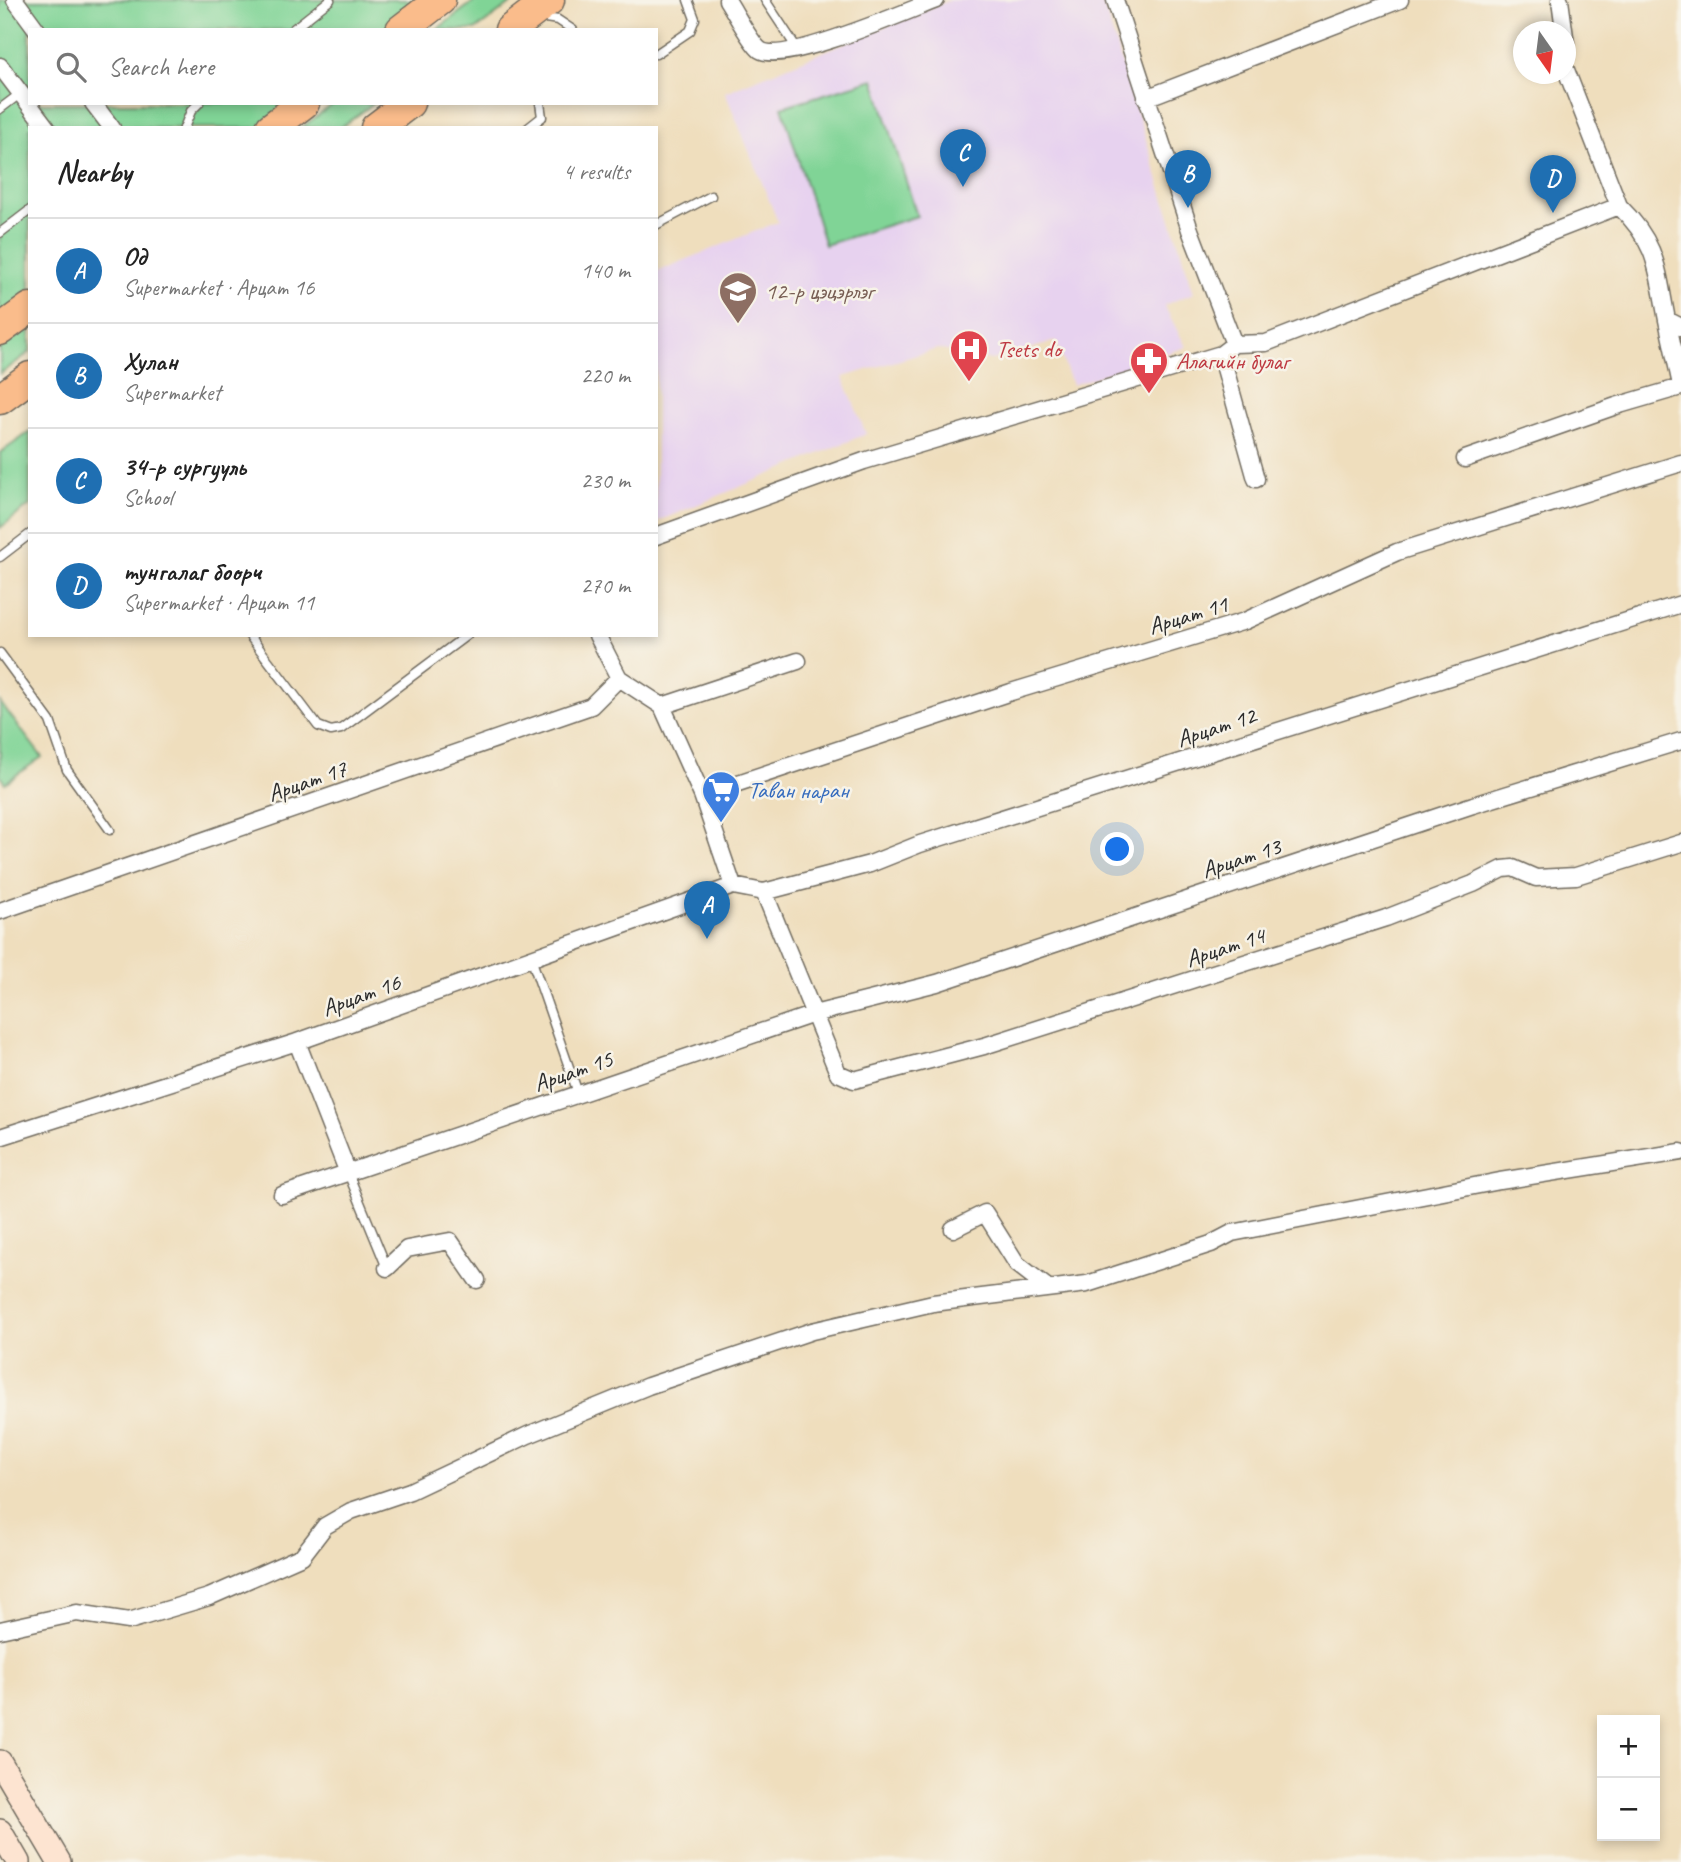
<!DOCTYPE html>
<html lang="en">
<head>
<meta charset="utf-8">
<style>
	:root { --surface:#fff; --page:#f6f6f6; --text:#222; --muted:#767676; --line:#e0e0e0; --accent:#1f6fb2 }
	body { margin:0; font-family:Caveat,sans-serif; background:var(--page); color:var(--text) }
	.controls { position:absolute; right:21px; bottom:21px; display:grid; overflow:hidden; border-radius:0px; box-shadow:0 4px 10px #0003 }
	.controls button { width:63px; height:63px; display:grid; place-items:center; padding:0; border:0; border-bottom:2px solid var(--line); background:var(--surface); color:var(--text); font:35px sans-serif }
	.compass { position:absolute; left:1513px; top:21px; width:63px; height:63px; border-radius:50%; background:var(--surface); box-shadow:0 4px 10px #0003; rotate:166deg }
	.you { position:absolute; left:1118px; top:850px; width:24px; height:24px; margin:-18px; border:5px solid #fff; border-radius:50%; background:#1a73e8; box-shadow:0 0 0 10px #1a73e833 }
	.badge { display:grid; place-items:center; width:46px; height:46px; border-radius:50%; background:var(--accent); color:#fff; font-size:23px; font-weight:700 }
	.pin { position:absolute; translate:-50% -58px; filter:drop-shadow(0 2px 4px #0008) }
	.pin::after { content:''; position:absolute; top:37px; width:24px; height:21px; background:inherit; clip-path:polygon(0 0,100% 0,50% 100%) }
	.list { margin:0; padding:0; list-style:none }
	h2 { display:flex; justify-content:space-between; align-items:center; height:91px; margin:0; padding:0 28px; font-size:30px }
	h2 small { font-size:23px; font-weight:400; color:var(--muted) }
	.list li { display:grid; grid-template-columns:46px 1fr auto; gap:21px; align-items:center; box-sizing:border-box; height:105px; padding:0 28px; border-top:2px solid var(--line) }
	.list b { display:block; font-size:26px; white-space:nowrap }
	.list p { margin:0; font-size:23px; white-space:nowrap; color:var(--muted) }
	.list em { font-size:23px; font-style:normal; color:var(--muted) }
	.icon { flex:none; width:38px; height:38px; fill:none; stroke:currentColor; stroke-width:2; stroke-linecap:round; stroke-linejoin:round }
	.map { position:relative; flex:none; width:1681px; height:1862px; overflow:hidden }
	.search { position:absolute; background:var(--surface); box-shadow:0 4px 10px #0003; left:28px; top:28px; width:630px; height:77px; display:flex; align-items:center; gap:18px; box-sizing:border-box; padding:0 24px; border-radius:0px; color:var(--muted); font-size:26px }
	.panel { position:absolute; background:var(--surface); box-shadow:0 4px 10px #0003; left:28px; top:126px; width:630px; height:511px; border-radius:0px }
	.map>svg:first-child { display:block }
	.built { fill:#e7d2ef }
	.green { fill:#80d496; stroke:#568060; stroke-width:2 }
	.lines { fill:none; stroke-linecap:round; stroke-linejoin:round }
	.lane-casing { stroke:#706a5e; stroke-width:11 }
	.street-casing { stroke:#706a5e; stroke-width:19 }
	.secondary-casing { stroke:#706a5e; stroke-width:26 }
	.highway-casing { stroke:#706a5e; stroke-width:33 }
	.lane { stroke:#fff; stroke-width:8 }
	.street { stroke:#fff; stroke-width:16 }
	.secondary { stroke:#fde4d1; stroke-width:23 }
	.highway { stroke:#fabc8b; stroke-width:30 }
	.labels { text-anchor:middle; stroke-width:5; stroke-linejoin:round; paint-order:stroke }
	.education-label { font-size:24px; fill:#785e54; stroke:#f7f3e8; text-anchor:start }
	.health-label { font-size:24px; fill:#be3a42; stroke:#f7f3e8; text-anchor:start }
	.street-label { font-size:24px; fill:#2b2b2b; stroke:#f7f3e8 }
	.shop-label { font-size:24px; fill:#366cbe; stroke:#f7f3e8; text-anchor:start }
</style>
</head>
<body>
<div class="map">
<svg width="1681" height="1862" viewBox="0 0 1681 1862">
	<rect width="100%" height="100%" fill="#f7f3e8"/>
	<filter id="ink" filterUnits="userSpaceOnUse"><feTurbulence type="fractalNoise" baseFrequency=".0143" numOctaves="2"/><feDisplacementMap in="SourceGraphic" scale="14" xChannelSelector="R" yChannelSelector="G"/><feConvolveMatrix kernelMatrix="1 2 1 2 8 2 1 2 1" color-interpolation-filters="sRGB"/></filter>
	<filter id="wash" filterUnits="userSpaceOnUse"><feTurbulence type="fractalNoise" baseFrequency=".00686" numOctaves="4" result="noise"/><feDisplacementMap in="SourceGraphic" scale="28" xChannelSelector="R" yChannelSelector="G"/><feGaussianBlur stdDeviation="1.57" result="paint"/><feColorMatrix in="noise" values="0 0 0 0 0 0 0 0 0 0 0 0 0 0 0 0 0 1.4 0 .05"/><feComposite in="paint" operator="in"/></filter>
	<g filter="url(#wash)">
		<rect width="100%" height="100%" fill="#efdebd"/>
		<path class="built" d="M 950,0 L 1102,0 L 1194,293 L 1164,305 L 1186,347 L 1072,385 L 1056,341 L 992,360 L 937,349 L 843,377 L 866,434 L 656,522 L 656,272 L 778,222 L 725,92 Z"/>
		<path class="green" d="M 0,0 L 431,0 L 391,30 L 30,30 L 30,103 L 294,103 L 261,128 L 30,128 L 30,302 L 0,324 Z
			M 476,0 L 516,0 L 475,30 L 436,30 Z
			M 874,79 L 917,216 L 825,245 L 782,107 Z
			M 335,103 L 374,103 L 340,128 L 301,128 Z
			M 30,325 L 30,352 L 0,374 L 0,347 Z
			M 30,432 L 30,505 L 0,528 L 0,453 Z
			M 0,702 L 42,757 L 5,783 L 0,776 Z"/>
	</g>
	<g filter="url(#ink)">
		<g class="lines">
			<defs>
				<path id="lane" d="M 765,0 L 798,50
					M 539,17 L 558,20 L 573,30
					M 292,30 L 330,0
					M 656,54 L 690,31 L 695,19 L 688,0
					M 0,109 L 21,93
					M 184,128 L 191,111 L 199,103
					M 528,128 L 542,117 L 540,103
					M 656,225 L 711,196
					M 0,233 L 30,210
					M 0,557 L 30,534
					M 249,635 L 318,726 L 331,731 L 341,729 L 467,635
					M 0,653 L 50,721 L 67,770 L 110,830
					M 531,958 L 578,1093
					M 348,1173 L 387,1268"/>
				<path id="street" d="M 15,0 L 37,30
					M 727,0 C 735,12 750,42 760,50 C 784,65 907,11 936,0
					M 1115,0 L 1190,230 L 1234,344
					M 1560,0 L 1566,44
					M 0,66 L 47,128
					M 1566,70 L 1619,206
					M 1146,98 L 1400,0
					M 93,103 L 112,128
					M 1667,320 L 1681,385
					M 1221,354 L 1256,479
					M 1465,459 L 1616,406 L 1681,387
					M 656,536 L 864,461 L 1221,354 L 1234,344 L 1266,343 L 1619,206 C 1658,244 1657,269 1667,320 L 1681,327
					M 597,635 L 619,678 L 662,706 L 702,795 L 733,886 L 764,892 L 838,1073 L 854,1080 L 984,1046 L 1386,918 L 1473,884 L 1503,869 L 1513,868 L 1536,878 L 1576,876 L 1681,843
					M 662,706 L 798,661
					M 702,795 L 1011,692 L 1245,621 L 1397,552 L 1681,463
					M 764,892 L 870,864 L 920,844 L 1681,604
					M 0,911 L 591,706 L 619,678
					M 297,1042 L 348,1173
					M 0,1137 L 297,1042 L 733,886
					M 282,1195 L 814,1014 L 937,983 L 1473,805 L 1681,741
					M 953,1229 L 985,1213 L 1017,1264 L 1048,1288
					M 387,1268 L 407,1249 L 450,1241 L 477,1280
					M 0,1630 L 77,1613 L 129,1621 L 209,1597 L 302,1556 L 325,1526 L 351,1511 L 410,1491 L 528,1435 L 648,1386 L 812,1331 L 933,1303 L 1087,1284 L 1211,1244 L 1232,1233 L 1500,1181 L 1681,1152"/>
				<path id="secondary" d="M 0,1762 L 59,1862
					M 0,1831 L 18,1862"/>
				<path id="highway" d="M 401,30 L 440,0
					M 510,30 L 549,0
					M 271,128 L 304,103
					M 376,128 L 409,103
					M 0,330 L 30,308
					M 0,399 L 30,377"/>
			</defs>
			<use href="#lane" class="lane-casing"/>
			<use href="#street" class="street-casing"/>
			<use href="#secondary" class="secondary-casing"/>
			<use href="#highway" class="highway-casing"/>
			<use href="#lane" class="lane"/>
			<use href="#street" class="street"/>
			<use href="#secondary" class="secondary"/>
			<use href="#highway" class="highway"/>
		</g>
	</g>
	<defs>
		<symbol id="school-pin" viewBox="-11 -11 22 30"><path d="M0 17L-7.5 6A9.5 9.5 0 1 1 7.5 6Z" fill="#8d6e63" stroke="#f7f3e8"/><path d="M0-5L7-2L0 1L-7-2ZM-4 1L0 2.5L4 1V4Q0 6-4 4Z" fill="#fff"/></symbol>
		<symbol id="hospital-pin" viewBox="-11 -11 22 30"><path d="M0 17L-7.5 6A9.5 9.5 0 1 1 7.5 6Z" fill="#e0444e" stroke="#f7f3e8"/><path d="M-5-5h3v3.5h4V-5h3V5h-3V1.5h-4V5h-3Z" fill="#fff"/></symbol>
		<symbol id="pharmacy-pin" viewBox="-11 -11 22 30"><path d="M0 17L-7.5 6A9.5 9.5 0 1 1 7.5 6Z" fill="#e0444e" stroke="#f7f3e8"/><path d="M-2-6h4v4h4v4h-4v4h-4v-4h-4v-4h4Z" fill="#fff"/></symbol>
		<symbol id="supermarket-pin" viewBox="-11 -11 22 30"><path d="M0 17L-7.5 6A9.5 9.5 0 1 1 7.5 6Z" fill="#3f7fe0" stroke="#f7f3e8"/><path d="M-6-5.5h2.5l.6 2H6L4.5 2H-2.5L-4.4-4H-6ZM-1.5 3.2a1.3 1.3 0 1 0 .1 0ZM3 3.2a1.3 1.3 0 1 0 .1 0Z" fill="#fff"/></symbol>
	</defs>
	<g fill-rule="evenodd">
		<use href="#school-pin" x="716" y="269" width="44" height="60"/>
		<use href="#hospital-pin" x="947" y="327" width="44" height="60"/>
		<use href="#pharmacy-pin" x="1127" y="339" width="44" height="60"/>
		<use href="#supermarket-pin" x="699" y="768" width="44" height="60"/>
	</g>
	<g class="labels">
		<g class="education-label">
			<text x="765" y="299">12-р цэцэрлэг</text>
		</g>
		<g class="health-label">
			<text x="996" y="357">Tsets do</text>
			<text x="1176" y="369">Алагийн булаг</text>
		</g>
		<g class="street-label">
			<text transform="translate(1188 615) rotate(-17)" y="8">Арцат 11</text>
			<text transform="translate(1216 727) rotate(-18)" y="8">Арцат 12</text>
			<text transform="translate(307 781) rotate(-19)" y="8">Арцат 17</text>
			<text transform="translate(1241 858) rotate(-18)" y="8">Арцат 13</text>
			<text transform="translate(1225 947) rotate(-18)" y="8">Арцат 14</text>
			<text transform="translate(361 995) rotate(-20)" y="8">Арцат 16</text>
			<text transform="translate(573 1071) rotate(-19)" y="8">Арцат 15</text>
		</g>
		<g class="shop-label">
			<text x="748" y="798">Таван наран</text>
		</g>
	</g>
</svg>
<div class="controls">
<button>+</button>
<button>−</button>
</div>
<svg class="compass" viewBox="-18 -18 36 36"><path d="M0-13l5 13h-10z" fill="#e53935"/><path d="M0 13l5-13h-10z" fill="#767676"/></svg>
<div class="you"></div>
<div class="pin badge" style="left:707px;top:939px">A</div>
<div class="pin badge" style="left:1188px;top:208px">B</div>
<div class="pin badge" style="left:963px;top:187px">C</div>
<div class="pin badge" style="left:1553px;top:213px">D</div>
<div class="search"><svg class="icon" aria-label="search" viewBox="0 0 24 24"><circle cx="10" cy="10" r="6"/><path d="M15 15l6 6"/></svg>Search here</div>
<section class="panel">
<h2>Nearby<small>4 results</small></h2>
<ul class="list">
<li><span class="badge">A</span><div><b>Од</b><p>Supermarket · Арцат 16</p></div><em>140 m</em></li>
<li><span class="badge">B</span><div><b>Хулан</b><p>Supermarket</p></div><em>220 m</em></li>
<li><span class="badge">C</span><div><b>34-р сургууль</b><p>School</p></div><em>230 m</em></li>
<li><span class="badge">D</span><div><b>тунгалаг боорч</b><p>Supermarket · Арцат 11</p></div><em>270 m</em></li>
</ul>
</section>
</div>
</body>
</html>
